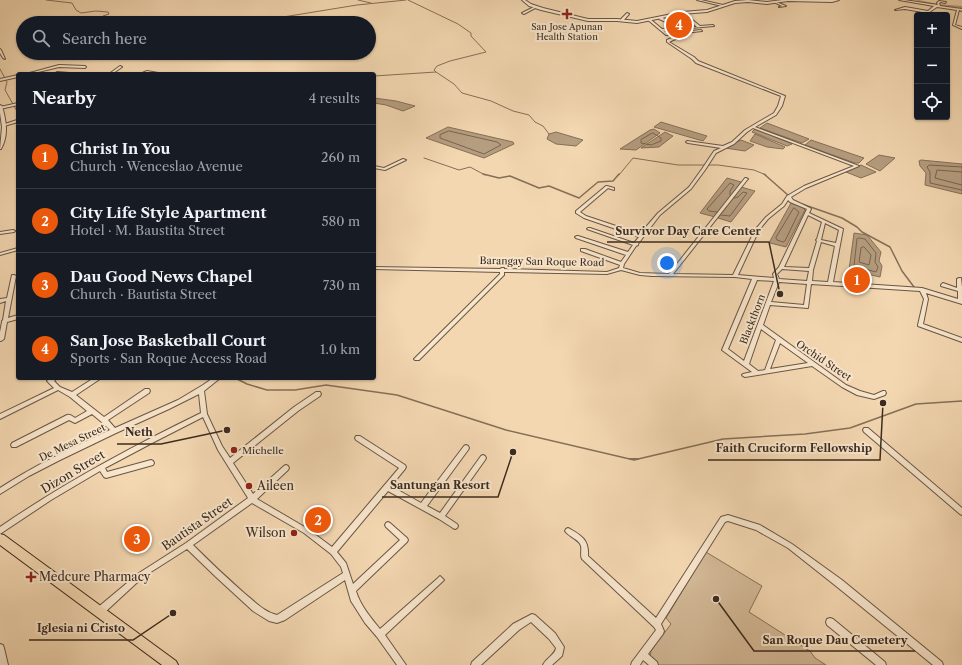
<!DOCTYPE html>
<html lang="en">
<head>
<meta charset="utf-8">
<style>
	:root { --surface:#171b24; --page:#242831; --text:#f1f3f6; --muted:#9ea1a6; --line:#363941; --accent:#ea580c }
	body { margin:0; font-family:"Libre Caslon Text",serif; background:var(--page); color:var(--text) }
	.controls { position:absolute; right:12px; top:12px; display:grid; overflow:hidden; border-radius:4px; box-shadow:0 1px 3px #0004 }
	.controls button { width:36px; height:36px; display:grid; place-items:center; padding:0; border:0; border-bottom:1px solid var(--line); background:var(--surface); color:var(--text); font:20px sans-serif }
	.you { position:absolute; left:667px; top:263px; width:14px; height:14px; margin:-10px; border:3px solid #fff; border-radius:50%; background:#1a73e8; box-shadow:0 0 0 6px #1a73e833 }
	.badge { display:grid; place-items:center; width:26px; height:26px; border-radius:50%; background:var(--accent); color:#fff; font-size:13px; font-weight:700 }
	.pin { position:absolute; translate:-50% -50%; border:2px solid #fff; box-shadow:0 1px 4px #0006 }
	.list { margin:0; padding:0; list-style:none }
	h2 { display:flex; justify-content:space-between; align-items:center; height:52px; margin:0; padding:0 16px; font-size:17px }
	h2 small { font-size:13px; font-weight:400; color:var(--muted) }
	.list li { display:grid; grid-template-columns:26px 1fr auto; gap:12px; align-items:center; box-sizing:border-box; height:64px; padding:0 16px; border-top:1px solid var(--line) }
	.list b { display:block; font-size:15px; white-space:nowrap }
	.list p { margin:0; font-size:13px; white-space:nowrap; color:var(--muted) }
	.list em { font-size:13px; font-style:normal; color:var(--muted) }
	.icon { flex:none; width:22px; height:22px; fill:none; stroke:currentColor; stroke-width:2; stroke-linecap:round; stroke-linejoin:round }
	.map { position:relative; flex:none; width:962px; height:665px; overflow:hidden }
	.search { position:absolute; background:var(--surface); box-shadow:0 1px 3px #0004; left:16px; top:16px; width:360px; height:44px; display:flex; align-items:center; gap:10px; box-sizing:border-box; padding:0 14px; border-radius:22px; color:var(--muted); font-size:15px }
	.panel { position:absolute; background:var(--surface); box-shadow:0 1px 3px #0004; left:16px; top:72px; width:360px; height:308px; border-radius:4px }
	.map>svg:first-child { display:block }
	.green { fill:#d4ba98; stroke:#88725b }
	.water { fill:#b59d7f; stroke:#856f58 }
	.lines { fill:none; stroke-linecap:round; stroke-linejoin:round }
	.shore { stroke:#78644e; stroke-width:1 }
	.stream-far2 { stroke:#856f58; stroke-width:1 }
	.stream-far1 { stroke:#856f58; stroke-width:1.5 }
	.stream { stroke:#856f58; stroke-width:2 }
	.canal { fill:#b59d7f; fill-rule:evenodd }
	.minor-casing { stroke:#6a5643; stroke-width:2 }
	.tertiary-casing { stroke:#6a5643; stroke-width:2 }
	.primary-casing { stroke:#3c2b1e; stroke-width:2 }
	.minor { fill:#f7e5cc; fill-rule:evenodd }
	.tertiary { fill:#f7e5cc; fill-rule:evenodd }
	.primary { fill:#f3d7b1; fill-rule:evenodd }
	.poi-dot { fill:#8f2418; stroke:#f7e5cc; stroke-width:1.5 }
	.labels { text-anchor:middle; stroke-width:4; stroke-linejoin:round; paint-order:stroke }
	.far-poi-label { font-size:9px; fill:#3c2b1e; stroke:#f7e5cc }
	.street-label { font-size:10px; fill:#3c2b1e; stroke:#f7e5cc }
	.poi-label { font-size:10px; fill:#3c2b1e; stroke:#f7e5cc; text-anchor:start }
	.near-street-label { font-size:12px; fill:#3c2b1e; stroke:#f7e5cc }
	.near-poi-label { font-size:12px; fill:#3c2b1e; stroke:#f7e5cc; text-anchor:start }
	.leader { fill:none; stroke:#3c2b1e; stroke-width:1.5 }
	.callout-dot { fill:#3c2b1e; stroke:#f7e5cc; stroke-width:1.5 }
	.callout-label { font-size:11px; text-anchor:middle; font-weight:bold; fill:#3c2b1e; stroke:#f7e5cc; stroke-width:4; stroke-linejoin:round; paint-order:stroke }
</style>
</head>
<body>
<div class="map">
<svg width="962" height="665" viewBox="0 0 962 665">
	<rect width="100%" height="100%" fill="#f3d7b1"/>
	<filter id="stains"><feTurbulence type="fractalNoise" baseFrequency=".005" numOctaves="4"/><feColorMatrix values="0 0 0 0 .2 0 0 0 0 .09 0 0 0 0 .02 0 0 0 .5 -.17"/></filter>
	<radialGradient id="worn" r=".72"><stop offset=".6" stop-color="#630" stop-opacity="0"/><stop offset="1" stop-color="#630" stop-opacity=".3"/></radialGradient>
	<path class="green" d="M 706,552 L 762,586 L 749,612 L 810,651 L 815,658 L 826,665 L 657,665 L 650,659 L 651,651 L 671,624 L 666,618 Z"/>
	<path class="water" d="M 374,98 L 396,101 L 415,106 L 403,111 L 386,105 L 374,103 Z
		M 661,122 L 707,136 L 703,141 L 654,127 Z
		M 767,123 L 809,139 L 802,143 L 760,128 Z
		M 448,127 L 513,142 L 514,144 L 484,158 L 426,138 Z
		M 654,129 L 660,133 L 636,150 L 620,149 L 650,130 Z
		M 755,129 L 792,144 L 787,146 L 752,132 Z
		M 556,132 L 583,140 L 576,146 L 556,144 L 547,139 L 549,134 Z
		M 665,132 L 673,136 L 659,147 L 641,148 Z
		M 755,134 L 785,147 L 783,149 L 767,147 L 750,141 Z
		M 741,140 L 754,145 L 745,151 L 725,148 Z
		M 811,140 L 864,158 L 859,163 L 855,163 L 805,145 Z
		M 879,155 L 895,158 L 880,171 L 866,164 Z
		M 921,160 L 962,164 L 962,194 L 925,185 L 926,173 L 920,166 L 919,161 Z
		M 861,165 L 876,172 L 861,178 L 846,172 Z
		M 727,178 L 741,182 L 741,183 L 715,217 L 700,213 Z
		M 741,187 L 755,191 L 731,222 L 718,218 Z
		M 791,203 L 801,206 L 805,210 L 786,247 L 770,243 L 770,241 Z
		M 854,233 L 867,235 L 881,252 L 879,261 L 882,266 L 880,277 L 849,270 Z"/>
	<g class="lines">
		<path class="shore" d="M 449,131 L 497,142 L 501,145 L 484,154 L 440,138 L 440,135 Z
			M 653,133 L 661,138 L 661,141 L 651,145 L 641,143 L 641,140 Z
			M 962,167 L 929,165 L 927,167 L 930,172 L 930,183 L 962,190
			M 962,172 L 937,170 L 935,178 L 962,185
			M 794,208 L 799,212 L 785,241 L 783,242 L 777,240 L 776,238 Z
			M 717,212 L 709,211 L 707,209 L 730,183 L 734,185 L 730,191 L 730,195
			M 721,215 L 730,216 L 747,193 L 743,192 L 738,197 L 734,198
			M 859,238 L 865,239 L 876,253 L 875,262 L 878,267 L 876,272 L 854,266 L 857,239 Z
			M 864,247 L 871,255 L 869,265 L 859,262 L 861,248 Z"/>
		<path class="stream-far2" d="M 46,0 L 72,3 L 76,10 L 81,13 L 96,11 L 108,12 L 109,14 L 103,16 L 133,21 L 143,19 L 166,21 L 239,18
			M 358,0 L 371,3
			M 408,0 L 458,24 L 471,33 L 471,36 L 486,52 L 450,61 L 437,66 L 434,70 L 436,72
			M 243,18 L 277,18 L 357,5 L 406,0
			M 0,69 L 7,82 L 5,90 L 18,113
			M 374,76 L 436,72 L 454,84 L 462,93 L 491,101 L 513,111 L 529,115 L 535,122 L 543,126 L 549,134
			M 424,158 L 459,170 L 470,167 L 485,175
			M 619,175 L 633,158 L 678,165 L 718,165 L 754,170 L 766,175"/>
		<path class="stream-far1" d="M 483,174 L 499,178 L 510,176 L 539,188 L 549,186 L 579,198 L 598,182 L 613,181 L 619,174
			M 764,174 L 789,196
			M 802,204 L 842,218 L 857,227 L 862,232 L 890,247 L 902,271 L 914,287
			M 235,378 L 247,384 L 267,390 L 295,390 L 326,385 L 397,395 L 506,430 L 634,460 L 723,439 L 805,434 L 850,428 L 916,404 L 962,401"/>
		<path class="stream" d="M 630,459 L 638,459"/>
		<path class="canal" d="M 914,0 L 919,0 L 938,4 L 937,5 Z
			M 939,4 L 962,6 L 962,8 L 938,6 Z"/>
		<defs>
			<path id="minor" d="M 697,0 L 701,0 L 723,5 L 722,6 Z
				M 899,0 L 904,0 L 938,5 L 937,3 L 939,1 L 946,2 L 945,3 L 941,2 L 939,3 L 940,6 L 962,9 L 962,11 L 959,10 L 955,25 L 962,27 L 962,29 L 953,25 L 957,10 L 937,7 L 928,13 L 905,9 L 895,10 L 905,7 L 928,11 L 934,6 Z
				M 774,2 L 776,2 L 786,6 L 779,7 L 782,6 Z
				M 536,6 L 537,7 L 524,14 L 522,13 Z
				M 627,13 L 629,14 L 623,21 L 621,21 L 621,19 Z
				M 685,14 L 700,26 L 713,25 L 714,26 L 679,29 L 682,32 L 701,30 L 702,31 L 684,33 L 684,35 L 669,42 L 694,57 L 698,61 L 785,96 L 782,106 L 776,115 L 755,127 L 859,166 L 806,188 L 791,197 L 793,200 L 810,208 L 811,209 L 809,213 L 843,229 L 833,282 L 922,288 L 958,299 L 958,291 L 941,286 L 941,285 L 943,283 L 957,288 L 957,279 L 959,278 L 961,278 L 962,287 L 962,304 L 926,293 L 928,299 L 923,324 L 962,338 L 962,342 L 918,326 L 918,325 L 924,299 L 920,291 L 811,284 L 808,308 L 770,305 L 763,325 L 846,385 L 860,391 L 874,395 L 883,391 L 885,391 L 886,393 L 885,395 L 874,399 L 857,395 L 842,387 L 812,366 L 745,377 L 743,376 L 742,375 L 743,374 L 752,372 L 722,350 L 752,279 L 735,277 L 652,276 L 640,275 L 621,270 L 607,274 L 504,272 L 504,275 L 419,360 L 415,360 L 414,359 L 415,358 L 500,274 L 500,272 L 374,269 L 374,267 L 500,269 L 502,268 L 504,268 L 504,269 L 607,272 L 619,268 L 620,265 L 581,251 L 581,249 L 585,249 L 621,262 L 626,255 L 576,238 L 575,237 L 577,236 L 578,236 L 628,252 L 633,245 L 587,229 L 588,228 L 590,228 L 634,243 L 639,237 L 584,218 L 576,213 L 576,211 L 606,186 L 607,186 L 614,188 L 614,190 L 608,188 L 580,212 L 586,216 L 640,234 L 658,213 L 689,187 L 702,169 L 714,151 L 721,148 L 688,143 L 686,142 L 687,141 L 723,146 L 732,142 L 745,130 L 774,113 L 778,106 L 781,96 L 696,63 L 692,59 L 667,42 L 667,40 L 681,34 L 666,35 L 648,20 L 650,19 L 662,29 L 674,28 L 666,22 L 659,19 L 660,17 L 668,20 L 677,28 L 688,27 L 678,19 L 685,17 L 684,15 ZM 687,18 L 697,27 L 690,27 L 681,19 ZM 676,30 L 679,32 L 668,33 L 664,31 ZM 753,128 L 854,166 L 804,186 L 787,196 L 782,204 L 766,217 L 755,230 L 733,275 L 673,274 L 747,180 L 748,179 L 746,178 L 745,178 L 669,274 L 640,273 L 623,268 L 624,264 L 636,246 L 638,245 L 638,244 L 660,215 L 691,189 L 705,170 L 716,153 L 734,144 L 747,132 ZM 788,200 L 790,202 L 807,209 L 779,267 L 773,274 L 774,278 L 738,275 L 759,230 L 768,219 L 784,206 ZM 808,215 L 822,222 L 817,239 L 816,240 L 817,241 L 809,268 L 784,267 ZM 825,223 L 839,230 L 836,243 L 821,240 ZM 821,242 L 835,246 L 828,282 L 812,281 L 813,270 ZM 782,269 L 809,271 L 807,281 L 779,279 L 777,274 ZM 757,280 L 774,281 L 744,361 L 728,349 ZM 779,282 L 807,284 L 804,305 L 771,302 ZM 761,329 L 776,340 L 765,370 L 758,371 L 749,364 ZM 780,343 L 808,363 L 770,369 Z
				M 0,49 L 1,50 L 5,59 L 3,58 L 0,53 Z
				M 59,65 L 85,66 L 86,67 L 85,68 L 59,67 L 30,74 L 26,74 Z
				M 120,66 L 122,67 L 112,74 L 109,74 Z
				M 147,71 L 158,73 L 158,74 L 147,73 L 140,74 Z
				M 57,72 L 69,73 L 70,74 L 56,74 L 56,73 Z
				M 18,75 L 18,77 L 0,81 L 0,79 Z
				M 18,103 L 18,105 L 0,109 L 0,107 Z
				M 17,120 L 18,120 L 18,122 L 4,126 L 2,125 Z
				M 403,159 L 406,160 L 385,170 L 374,168 L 374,166 L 384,168 Z
				M 13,230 L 15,231 L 14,232 L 0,234 L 0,232 Z
				M 18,248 L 18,250 L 0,255 L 0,253 Z
				M 12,275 L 14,275 L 16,276 L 8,318 L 18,315 L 18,319 L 7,322 L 4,339 L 1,341 L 0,341 L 0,332 L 2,322 L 2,321 L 3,320 L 6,301 L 0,303 L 0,299 L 7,298 Z
				M 50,378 L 57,378 L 54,381 L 60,387 L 72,392 L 94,378 L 101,378 L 100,379 L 76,395 L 104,417 L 145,389 L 149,389 L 150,391 L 149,393 L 108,420 L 115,428 L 178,400 L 203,385 L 213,378 L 220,378 L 219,379 L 204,391 L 207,414 L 222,446 L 230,458 L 294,407 L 316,392 L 320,392 L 321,394 L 320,396 L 298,411 L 233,463 L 253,494 L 284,466 L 286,465 L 288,466 L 289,468 L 288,470 L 257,499 L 308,529 L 332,547 L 399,468 L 356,440 L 355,438 L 356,436 L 360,436 L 405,465 L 406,467 L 405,469 L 391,486 L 421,503 L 464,446 L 466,445 L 468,446 L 469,448 L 468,450 L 427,506 L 440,513 L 481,456 L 483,455 L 485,456 L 486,458 L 485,460 L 445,516 L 457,524 L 458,526 L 457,528 L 455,529 L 453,528 L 439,519 L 388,491 L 337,552 L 346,563 L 353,584 L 400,540 L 386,527 L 385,525 L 386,523 L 388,522 L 390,523 L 407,538 L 408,540 L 407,542 L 356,591 C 360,605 371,618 380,629 L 438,578 L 440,576 L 444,580 L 442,582 L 385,635 L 406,665 L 397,665 L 377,637 L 365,623 L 351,601 L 345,580 L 285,620 L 277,623 L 269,621 L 253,611 L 216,577 L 187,549 L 143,577 L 103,614 L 100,615 L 97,614 L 96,611 L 97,608 L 139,573 L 186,543 L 248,498 L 218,450 L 203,417 L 154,442 L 105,468 L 107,472 L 151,460 L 153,461 L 154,463 L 153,465 L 106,478 L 104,477 L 100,471 L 51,500 L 0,534 L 0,527 C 64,483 131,447 201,413 L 199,394 L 169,409 L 116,433 L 58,461 L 29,476 L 0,494 L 0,488 C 35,465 72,448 110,430 L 104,424 L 92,414 L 75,423 L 69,420 L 16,447 L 12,447 L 11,445 L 12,443 L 67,415 C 70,414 72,416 75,418 L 87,411 L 70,397 L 58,390 L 0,419 L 0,414 L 54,388 L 47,381 ZM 252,503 L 304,533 L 331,554 L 341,567 L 343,573 L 277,615 C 264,612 254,601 244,593 C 226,577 210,562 193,545 Z
				M 864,428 L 868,428 L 962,508 L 962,515 L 960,514 L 864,432 L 863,430 Z
				M 728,515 L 760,525 L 792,544 L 842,580 L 942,662 L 943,665 L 933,665 L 836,586 L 788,548 L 756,530 L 728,521 L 725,522 L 661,624 L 664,631 L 663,634 L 648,654 L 657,662 L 658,665 L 649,665 L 643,660 L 640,665 L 631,665 L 632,662 L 656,630 L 654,627 L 582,559 C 580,555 582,551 581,546 C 579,539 569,537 565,531 L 566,529 L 568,528 L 570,529 C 582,536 589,540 588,556 L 656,618 L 721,517 Z
				M 532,614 L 535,615 L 555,633 L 564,647 L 562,656 L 552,665 L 543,665 C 546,658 555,655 556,648 L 549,639 L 531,622 L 519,630 L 481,665 L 471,665 L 472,662 L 513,624 Z
				M 830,618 L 833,619 L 885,662 L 886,665 L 876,665 L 827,625 L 826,622 L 827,619 Z
				M 0,644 L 3,645 L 4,648 L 8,665 L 0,665 Z"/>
			<path id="tertiary" d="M 522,0 L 525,0 L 531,4 L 543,8 L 588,19 L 617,19 L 637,21 L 682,12 L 707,10 L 735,1 L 748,0 L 767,2 L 782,0 L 839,0 L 832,2 L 788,1 L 767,4 L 748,2 L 735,3 L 707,12 L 682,14 L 637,23 L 617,21 L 588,21 L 541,10 L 529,6 Z
				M 0,105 L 2,106 C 6,120 9,135 1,149 L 0,149 L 2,127 L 0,113 Z"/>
			<path id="primary" d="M 0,534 L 4,535 L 176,661 L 178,665 L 162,665 L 0,545 Z"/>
		</defs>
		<use href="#minor" class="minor-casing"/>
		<use href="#tertiary" class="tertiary-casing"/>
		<use href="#primary" class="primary-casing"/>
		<use href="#minor" class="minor"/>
		<use href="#tertiary" class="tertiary"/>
		<use href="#primary" class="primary"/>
	</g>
	<g class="poi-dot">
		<path d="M565 8h4v4h4v4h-4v4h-4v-4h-4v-4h4z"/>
		<circle cx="234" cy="450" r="4"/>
		<circle cx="249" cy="486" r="4"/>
		<circle cx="294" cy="533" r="4"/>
		<path d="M29 571h4v4h4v4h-4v4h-4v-4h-4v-4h4z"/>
	</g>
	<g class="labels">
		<g class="far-poi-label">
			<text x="567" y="30">San Jose Apunan<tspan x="567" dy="10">Health Station</tspan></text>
		</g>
		<g class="street-label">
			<text transform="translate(542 261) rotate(1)" y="4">Barangay San Roque Road</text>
			<text transform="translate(752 319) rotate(-69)" y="4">Blackthorn</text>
			<text transform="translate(824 360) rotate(34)" y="4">Orchid Street</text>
			<text transform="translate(72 442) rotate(-26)" y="4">De Mesa Street</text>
		</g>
		<g class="poi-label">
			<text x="242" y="454">Michelle</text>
		</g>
		<g class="near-street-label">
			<text transform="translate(73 472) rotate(-31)" y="4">Dizon Street</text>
			<text transform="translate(197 524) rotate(-35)" y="4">Bautista Street</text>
		</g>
		<g class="near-poi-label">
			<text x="257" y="490">Aileen</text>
			<text x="286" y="537" text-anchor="end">Wilson</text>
			<text x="39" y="581">Medcure Pharmacy</text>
		</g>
	</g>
	<path class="leader" d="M780 294L769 242H607M227 430L161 444H117M883 403L880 460H708M513 452L498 497H382M173 613L133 640H29M716 599L754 651H915"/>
	<g class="callout-dot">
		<circle cx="780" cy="294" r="4"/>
		<circle cx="227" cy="430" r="4"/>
		<circle cx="883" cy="403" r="4"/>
		<circle cx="513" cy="452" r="4"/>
		<circle cx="173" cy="613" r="4"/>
		<circle cx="716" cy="599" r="4"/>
	</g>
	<g class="callout-label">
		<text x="688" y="235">Survivor Day Care Center</text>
		<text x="139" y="436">Neth</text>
		<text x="794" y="452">Faith Cruciform Fellowship</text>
		<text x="440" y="489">Santungan Resort</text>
		<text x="81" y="632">Iglesia ni Cristo</text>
		<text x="835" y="644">San Roque Dau Cemetery</text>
	</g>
	<rect width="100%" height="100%" filter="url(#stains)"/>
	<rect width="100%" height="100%" fill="url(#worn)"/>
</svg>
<div class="controls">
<button>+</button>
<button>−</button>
<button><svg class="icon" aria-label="locate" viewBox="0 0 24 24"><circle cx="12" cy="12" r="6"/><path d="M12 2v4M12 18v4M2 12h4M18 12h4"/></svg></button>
</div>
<div class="you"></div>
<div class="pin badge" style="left:857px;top:280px">1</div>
<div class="pin badge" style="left:318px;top:520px">2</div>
<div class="pin badge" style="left:137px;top:539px">3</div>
<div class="pin badge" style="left:679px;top:25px">4</div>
<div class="search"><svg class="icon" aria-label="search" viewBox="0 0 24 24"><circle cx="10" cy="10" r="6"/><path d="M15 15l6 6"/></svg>Search here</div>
<section class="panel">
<h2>Nearby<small>4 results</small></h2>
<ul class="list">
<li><span class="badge">1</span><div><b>Christ In You</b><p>Church · Wenceslao Avenue</p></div><em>260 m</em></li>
<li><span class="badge">2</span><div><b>City Life Style Apartment</b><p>Hotel · M. Baustita Street</p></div><em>580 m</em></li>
<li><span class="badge">3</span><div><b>Dau Good News Chapel</b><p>Church · Bautista Street</p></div><em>730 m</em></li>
<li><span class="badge">4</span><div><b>San Jose Basketball Court</b><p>Sports · San Roque Access Road</p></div><em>1.0 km</em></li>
</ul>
</section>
</div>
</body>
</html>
